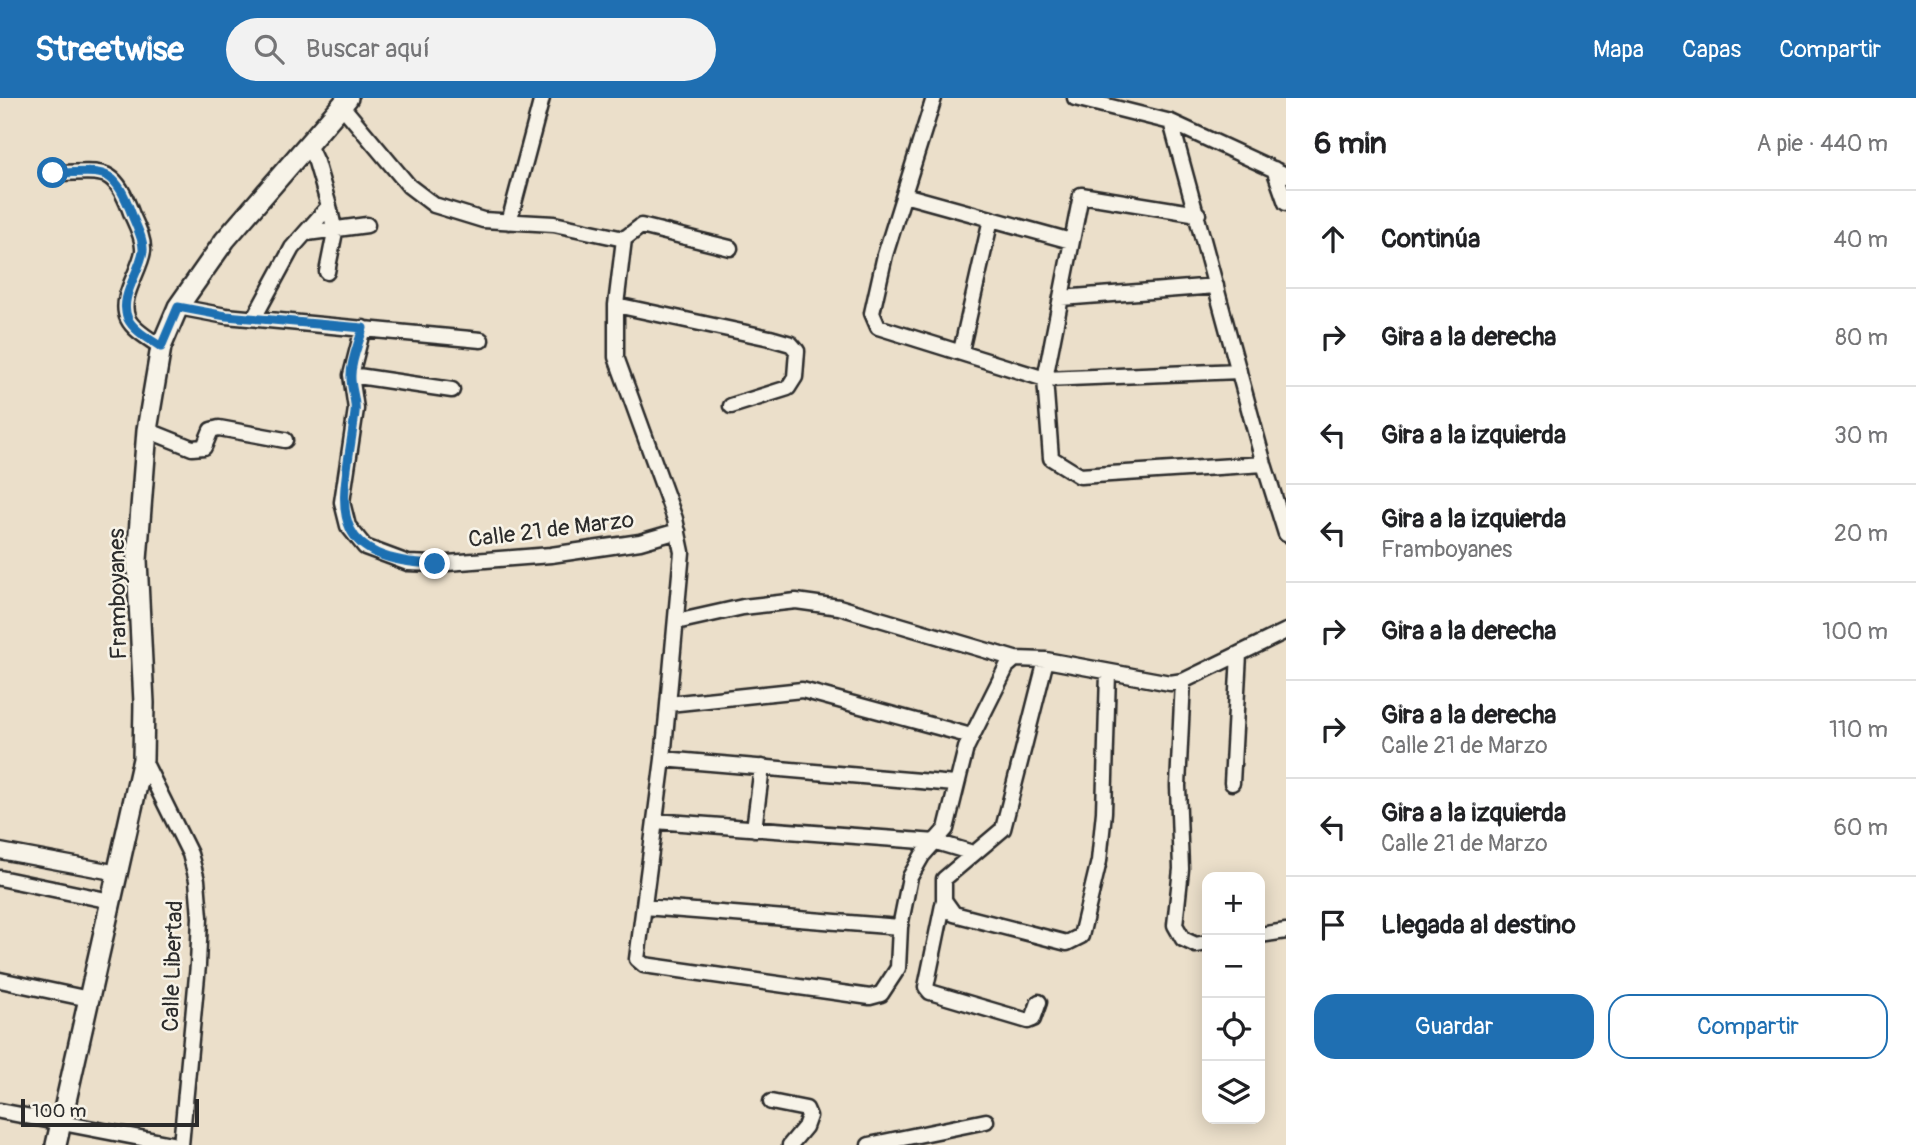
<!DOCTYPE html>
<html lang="es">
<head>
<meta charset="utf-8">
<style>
	:root { --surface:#fff; --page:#f2f2f2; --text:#202124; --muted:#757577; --line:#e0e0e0; --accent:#1f6fb2 }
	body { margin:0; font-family:Pangolin,sans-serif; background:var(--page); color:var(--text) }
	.controls { position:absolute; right:21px; bottom:21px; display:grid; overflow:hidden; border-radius:14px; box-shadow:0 4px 18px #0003 }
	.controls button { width:63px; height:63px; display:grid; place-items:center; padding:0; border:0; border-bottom:2px solid var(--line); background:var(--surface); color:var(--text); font:35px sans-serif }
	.scale { position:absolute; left:21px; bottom:18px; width:178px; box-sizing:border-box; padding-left:7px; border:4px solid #2b2b2b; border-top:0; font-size:19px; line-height:24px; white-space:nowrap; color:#2b2b2b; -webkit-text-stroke:5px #f7f3e8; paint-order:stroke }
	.stop { position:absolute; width:21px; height:21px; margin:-16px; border:5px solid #1f6fb2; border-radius:50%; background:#fff }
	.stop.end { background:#1f6fb2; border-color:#fff; box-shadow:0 2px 7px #0008 }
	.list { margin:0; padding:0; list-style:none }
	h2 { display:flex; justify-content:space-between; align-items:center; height:91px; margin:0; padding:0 28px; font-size:30px }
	h2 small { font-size:23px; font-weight:400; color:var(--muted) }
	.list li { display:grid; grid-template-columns:46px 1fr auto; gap:21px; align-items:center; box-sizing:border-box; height:98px; padding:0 28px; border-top:2px solid var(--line) }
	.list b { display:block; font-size:26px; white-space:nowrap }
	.list p { margin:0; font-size:23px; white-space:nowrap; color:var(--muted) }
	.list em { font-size:23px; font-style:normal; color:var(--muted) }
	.actions { display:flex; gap:14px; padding:21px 28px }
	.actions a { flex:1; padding:16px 0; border:2px solid var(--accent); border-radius:21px; text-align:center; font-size:24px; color:var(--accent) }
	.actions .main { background:var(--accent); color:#fff }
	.icon { flex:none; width:38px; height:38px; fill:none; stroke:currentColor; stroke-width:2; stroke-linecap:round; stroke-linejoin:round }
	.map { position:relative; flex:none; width:1286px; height:1047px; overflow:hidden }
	header { display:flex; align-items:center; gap:42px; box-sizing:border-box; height:98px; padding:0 35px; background:var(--accent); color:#fff }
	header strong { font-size:33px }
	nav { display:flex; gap:38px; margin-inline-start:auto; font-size:24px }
	.search { width:490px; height:63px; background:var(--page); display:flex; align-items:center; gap:18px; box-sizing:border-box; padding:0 24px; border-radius:38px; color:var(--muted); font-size:26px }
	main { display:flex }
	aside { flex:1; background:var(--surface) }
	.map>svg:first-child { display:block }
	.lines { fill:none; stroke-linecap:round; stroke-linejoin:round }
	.street-casing { stroke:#2b2b2b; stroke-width:19 }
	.secondary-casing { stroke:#2b2b2b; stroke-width:24 }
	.street { stroke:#f7f3e8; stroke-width:14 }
	.secondary { stroke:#f7f3e8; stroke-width:19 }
	.route { stroke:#1f6fb2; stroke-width:9 }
	.labels { text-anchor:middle; stroke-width:5; stroke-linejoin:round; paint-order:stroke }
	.street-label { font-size:23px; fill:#2b2b2b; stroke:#f7f3e8 }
</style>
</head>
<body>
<header>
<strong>Streetwise</strong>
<div class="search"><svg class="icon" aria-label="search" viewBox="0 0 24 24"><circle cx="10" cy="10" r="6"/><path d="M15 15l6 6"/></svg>Buscar aquí</div>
<nav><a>Mapa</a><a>Capas</a><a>Compartir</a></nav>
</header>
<main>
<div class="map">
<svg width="1286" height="1047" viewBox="0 0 1286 1047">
	<rect width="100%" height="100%" fill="#ebdfca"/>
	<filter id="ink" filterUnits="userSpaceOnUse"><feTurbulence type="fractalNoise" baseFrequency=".0143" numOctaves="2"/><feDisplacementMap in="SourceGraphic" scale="14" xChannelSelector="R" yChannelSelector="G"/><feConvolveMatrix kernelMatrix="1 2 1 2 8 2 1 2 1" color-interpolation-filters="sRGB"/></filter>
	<g filter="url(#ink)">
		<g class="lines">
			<defs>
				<path id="street" d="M 934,0 L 885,157 L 872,215 L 878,229 L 1045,281 L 1239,273
					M 1075,0 L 1171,24 L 1286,77
					M 342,8 L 409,88 L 434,107 L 483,122 L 554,126 L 624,141
					M 1171,24 L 1264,366 L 1286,436
					M 1274,71 L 1286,105
					M 53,75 C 104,75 113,65 132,117 C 137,128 144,141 143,153 C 140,174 118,200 128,221 C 134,233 150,241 161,249
					M 904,97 L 1071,143
					M 1198,116 L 1081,97 L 1045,281 L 1051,360 L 1080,378 L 1264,366
					M 509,124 L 542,0
					M 307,135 L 367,127
					M 624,141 L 616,207 L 616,259 L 675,421 L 682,454 L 663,661 L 637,861 L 644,867 L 870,899 L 881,896 L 898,870 L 900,829 L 910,779 L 922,758 L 946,731 L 966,650 L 1007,568 L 1015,561 L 1046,562 L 1170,585 L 1183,583 L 1286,533
					M 624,141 L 641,128 L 730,150
					M 327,174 L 335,134 L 329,108
					M 1061,200 L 1216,188
					M 616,207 L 770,240 L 791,246 L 797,253 L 795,279 L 788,290 L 731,308
					M 178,209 L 226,218 L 481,242
					M 254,220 L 292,150 L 329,108 L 316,64 L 309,49
					M 363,230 L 351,277 L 356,311 L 342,404 L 348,428 L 365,449 L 408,465 L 435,466 L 551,457 L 640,444 L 678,433
					M 961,253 L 991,121
					M 351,277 L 452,292
					M 147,332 L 192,350 L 204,349 L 211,332 L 219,330 L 285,342
					M 676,524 L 743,509 L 796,503 L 839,509 L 1015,561
					M 1046,562 L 1003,731 L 944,781 L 944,802 L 954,816 L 1067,845 L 1081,838 L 1099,763 L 1104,714 L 1108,575
					M 1183,583 L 1178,688 L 1181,771 L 1175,827 L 1183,841 L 1196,847 L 1207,845
					M 669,606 L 802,592 L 971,638
					M 143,661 L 190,756 L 197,782 L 200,819 L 198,867 L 181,1047
					M 663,661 L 955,686
					M 1232,685 L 1239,556
					M 655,723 L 936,744 L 973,755
					M 754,731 L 762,669
					M 0,753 L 118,775
					M 0,780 L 111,803
					M 944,802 L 926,889 L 930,894 L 1028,923 L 1033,921 L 1039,904
					M 644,809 L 900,829
					M 1260,837 L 1286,833
					M 0,882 L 89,901
					M 771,1004 L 806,1011 L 809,1018 L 805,1029 L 790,1047
					M 0,1013 L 177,1047
					M 869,1047 L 986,1023"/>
				<path id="secondary" d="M 56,1047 L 143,661 L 144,605 L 137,462 L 147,332 L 161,249 L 178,209 L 225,142 L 348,0"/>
			</defs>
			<use href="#street" class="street-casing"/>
			<use href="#secondary" class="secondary-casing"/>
			<use href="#street" class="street"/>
			<use href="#secondary" class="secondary"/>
		</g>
	</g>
	<g class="lines" filter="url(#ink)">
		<path class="route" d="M 53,75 C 103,75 113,65 132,117 C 136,128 144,141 143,153 C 140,174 118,200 128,221 C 134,233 150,241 161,249 L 178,209 L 226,218 L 363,230 C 359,245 351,262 351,277 C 350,290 357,302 355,315 C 345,400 316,461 435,466"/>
	</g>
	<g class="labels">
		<g class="street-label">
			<text transform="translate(551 431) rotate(-7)" y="8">Calle 21 de Marzo</text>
			<text transform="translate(117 496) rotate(-91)" y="8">Framboyanes</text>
			<text transform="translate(172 868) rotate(-88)" y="8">Calle Libertad</text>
		</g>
	</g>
</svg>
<div class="controls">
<button>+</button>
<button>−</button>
<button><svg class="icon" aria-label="locate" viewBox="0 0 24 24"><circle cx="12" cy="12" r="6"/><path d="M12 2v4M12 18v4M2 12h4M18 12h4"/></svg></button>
<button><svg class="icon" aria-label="layers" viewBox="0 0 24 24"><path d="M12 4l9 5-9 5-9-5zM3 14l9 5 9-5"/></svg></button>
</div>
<div class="scale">100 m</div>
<div class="stop" style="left:53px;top:75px"></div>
<div class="stop end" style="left:435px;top:466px"></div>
</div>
<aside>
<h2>6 min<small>A pie · 440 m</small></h2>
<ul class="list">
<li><svg class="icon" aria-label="ahead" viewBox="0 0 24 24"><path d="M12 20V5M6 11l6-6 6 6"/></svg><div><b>Continúa</b></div><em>40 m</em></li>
<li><svg class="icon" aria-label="right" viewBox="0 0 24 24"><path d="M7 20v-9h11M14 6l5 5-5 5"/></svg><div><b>Gira a la derecha</b></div><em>80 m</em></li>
<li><svg class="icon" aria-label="left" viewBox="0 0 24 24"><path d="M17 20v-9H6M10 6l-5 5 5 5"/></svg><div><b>Gira a la izquierda</b></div><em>30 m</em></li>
<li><svg class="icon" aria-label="left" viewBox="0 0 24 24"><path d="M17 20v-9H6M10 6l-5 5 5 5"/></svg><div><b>Gira a la izquierda</b><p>Framboyanes</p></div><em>20 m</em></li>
<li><svg class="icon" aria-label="right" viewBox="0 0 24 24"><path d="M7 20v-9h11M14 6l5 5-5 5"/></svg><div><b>Gira a la derecha</b></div><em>100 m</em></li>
<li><svg class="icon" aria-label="right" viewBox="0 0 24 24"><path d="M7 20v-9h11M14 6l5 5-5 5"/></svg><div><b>Gira a la derecha</b><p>Calle 21 de Marzo</p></div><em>110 m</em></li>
<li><svg class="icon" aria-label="left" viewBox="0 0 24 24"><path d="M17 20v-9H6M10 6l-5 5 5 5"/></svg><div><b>Gira a la izquierda</b><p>Calle 21 de Marzo</p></div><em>60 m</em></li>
<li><svg class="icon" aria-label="arrive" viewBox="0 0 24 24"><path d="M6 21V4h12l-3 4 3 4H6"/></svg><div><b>Llegada al destino</b></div></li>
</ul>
<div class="actions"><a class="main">Guardar</a><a>Compartir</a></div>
</aside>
</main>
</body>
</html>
